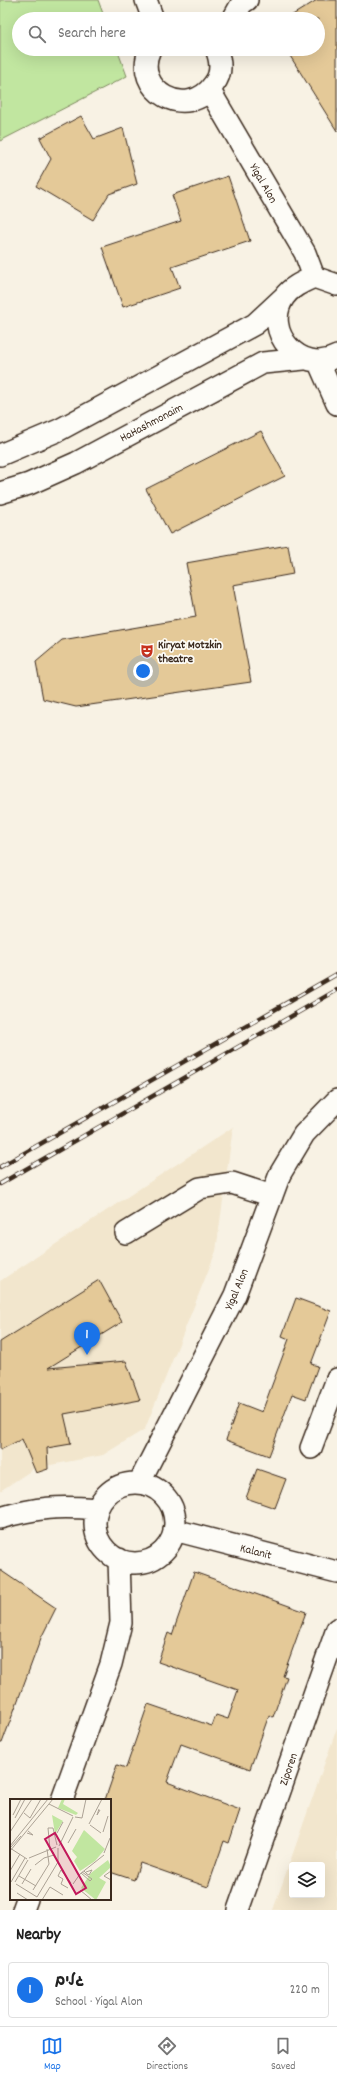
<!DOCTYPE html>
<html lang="en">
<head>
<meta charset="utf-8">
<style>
	:root { --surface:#fff; --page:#f2f2f2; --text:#222; --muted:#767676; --line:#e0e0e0; --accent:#1a73e8 }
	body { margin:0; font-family:Dekko,"Playpen Sans Hebrew",sans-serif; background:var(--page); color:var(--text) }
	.controls { position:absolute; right:12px; bottom:12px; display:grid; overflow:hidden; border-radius:4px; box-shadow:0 4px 16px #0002 }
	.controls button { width:36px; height:36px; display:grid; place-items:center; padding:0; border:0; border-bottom:1px solid var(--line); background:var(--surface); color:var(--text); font:20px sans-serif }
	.you { position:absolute; left:143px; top:671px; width:14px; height:14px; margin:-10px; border:3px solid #fff; border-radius:50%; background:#1a73e8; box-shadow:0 0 0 6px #1a73e833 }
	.badge { display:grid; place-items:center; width:26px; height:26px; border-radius:50%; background:var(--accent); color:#fff; font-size:13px; font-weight:700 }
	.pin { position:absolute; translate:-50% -33px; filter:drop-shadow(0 1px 2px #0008) }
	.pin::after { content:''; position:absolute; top:21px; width:14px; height:12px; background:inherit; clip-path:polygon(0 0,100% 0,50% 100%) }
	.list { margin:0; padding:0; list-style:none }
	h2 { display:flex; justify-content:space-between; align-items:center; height:52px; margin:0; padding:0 16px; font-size:17px }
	h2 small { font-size:13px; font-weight:400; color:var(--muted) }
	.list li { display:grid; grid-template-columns:26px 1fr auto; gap:12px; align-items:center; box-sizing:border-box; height:56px; margin:0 8px 8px; padding:0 8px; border:1px solid var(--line); border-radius:4px }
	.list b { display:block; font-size:15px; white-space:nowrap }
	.list p { margin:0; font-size:13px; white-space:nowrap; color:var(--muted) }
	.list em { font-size:13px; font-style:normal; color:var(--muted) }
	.icon { flex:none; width:22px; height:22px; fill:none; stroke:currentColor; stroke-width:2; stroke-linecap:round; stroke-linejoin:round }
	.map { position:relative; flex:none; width:337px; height:1910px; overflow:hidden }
	.search { position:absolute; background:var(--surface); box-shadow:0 4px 16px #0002; left:12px; right:12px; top:12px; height:44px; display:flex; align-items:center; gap:10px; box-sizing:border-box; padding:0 14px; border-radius:22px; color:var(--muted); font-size:15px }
	.sheet { height:116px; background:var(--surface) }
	nav { display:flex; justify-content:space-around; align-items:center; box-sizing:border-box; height:56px; border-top:1px solid var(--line); background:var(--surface); font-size:11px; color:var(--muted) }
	nav a { display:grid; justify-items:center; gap:2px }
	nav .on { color:var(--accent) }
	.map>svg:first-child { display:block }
	.built { fill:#f2e6cd; fill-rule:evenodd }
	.green { fill:#c1e6a0; stroke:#7e885f }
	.building { fill:#e4c998; stroke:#3b2a1e }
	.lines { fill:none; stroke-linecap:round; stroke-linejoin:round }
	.minor-casing { stroke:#3b2a1e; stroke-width:24 }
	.minor { stroke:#fdfcf7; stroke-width:21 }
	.rail-casing { stroke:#3b2a1e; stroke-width:4.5 }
	.rail { stroke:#fdfcf7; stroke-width:3; stroke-dasharray:9; stroke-linecap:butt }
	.labels { text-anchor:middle; stroke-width:3.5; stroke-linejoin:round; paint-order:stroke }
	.street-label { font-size:12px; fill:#3b2a1e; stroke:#fdfcf7 }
	.poi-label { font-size:12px; font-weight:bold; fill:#3b2a1e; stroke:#fdfcf7; text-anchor:start }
	.inset-road { fill:none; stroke:#aca295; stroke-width:1 }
	.view { fill:#c2185b; fill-opacity:0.15; stroke:#c2185b; stroke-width:2 }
	.inset-edge { fill:none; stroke:#3b2a1e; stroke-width:2 }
</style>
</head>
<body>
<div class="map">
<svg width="337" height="1910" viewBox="0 0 337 1910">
	<rect width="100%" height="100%" fill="#f8f2e4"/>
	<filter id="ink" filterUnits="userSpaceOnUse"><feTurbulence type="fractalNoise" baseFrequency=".025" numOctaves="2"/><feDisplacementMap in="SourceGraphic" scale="8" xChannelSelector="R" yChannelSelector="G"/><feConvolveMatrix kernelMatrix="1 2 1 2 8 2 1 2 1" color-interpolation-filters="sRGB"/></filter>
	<g filter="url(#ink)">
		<path class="built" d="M 233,1127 L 216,1251 L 145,1429 L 103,1455 L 35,1468 L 0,1491 L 0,1281 Z
			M 337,1728 L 337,1910 L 273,1910 ZM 292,1865 L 322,1865 L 322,1895 L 292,1895 Z"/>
		<path class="green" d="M 0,0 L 98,0 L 105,19 L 19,19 L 19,49 L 117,49 L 127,76 L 0,141 Z"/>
		<path class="building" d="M 317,0 L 337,0 L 337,131 L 287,51 L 283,53 L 281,49 L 318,49 L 318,19 L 286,19 Z
			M 81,116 L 94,139 L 123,128 L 137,184 L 109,194 L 93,220 L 36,186 L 51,159 L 40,138 Z
			M 228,176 L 250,241 L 172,267 L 180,288 L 123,307 L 102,247 L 181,221 L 172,195 Z
			M 261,431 L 285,476 L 170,534 L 146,489 Z
			M 288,545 L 293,574 L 233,585 L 251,682 L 76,707 L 43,699 L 36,662 L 62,640 L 196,617 L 186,563 Z
			M 99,1280 L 122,1322 L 48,1368 L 126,1361 L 140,1400 L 64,1414 L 71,1444 L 47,1448 L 48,1469 L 36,1473 L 22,1439 L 0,1450 L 0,1342 Z
			M 296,1298 L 331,1311 L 311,1364 L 318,1366 L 306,1399 L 292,1394 L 269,1456 L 226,1440 L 239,1403 L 262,1412 L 289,1339 L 282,1336 Z
			M 257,1469 L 286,1479 L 275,1508 L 246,1498 Z
			M 0,1570 L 56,1608 L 41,1638 L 2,1743 L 0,1743 Z
			M 194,1572 L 306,1612 L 283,1676 L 287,1677 L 273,1717 L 269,1715 L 250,1769 L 181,1744 L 167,1782 L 240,1810 L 229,1843 L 224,1841 L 208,1887 L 140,1863 L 134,1880 L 110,1872 L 110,1800 L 105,1800 L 117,1765 L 126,1768 L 148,1704 L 212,1726 L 216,1715 L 228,1719 L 238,1690 L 158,1662 L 168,1633 L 172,1635 Z"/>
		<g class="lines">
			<defs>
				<path id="minor" d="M 146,0 L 153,19
					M 233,19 L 242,3 L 247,0
					M 150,49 C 131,91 188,122 214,84 C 222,74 221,61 216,49
					M 210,91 L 305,253 L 314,277
					M 337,285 L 314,277 C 303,282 291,287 284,297 C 261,331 301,376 337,356
					M 318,361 L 337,404
					M 0,455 L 59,430 L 255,324 L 284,297
					M 0,493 L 29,484 L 76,463 L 263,363 L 304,359
					M 126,1233 L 200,1188 L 232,1183 L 272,1196
					M 311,1448 L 337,1379
					M 139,1483 L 235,1295 L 280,1174 L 304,1134 L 337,1100
					M95 1523a40 40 0 1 1 80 0a40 40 0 1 1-80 0Z
					M 0,1518 C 38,1507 58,1506 97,1509
					M 174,1530 L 337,1572
					M 62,1800 L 111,1664 L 121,1623 L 119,1559
					M 23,1910 L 27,1899
					M 238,1910 L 337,1629"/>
			</defs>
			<use href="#minor" class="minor-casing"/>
			<use href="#minor" class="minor"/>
			<defs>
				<path id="rail" d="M 0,1167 L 337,974
					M 0,1184 L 337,990"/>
			</defs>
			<use href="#rail" class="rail-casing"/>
			<use href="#rail" class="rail"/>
		</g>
	</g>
	<defs>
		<symbol id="theatre-bare" viewBox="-9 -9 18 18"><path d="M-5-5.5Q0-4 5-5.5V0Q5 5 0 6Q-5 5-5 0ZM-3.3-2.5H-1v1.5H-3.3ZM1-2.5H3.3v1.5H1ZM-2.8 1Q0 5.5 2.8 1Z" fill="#c8321e" stroke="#fdfcf7" stroke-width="2.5" paint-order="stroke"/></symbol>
	</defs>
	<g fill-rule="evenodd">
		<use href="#theatre-bare" x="137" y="641" width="20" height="20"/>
	</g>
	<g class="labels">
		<g class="street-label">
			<text transform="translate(264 183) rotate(60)" y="4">Yigal Alon</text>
			<text transform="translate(151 422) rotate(-28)" y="4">HaHashmonaim</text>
			<text transform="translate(236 1289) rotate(-67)" y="4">Yigal Alon</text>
			<text transform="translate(256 1551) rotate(14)" y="4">Kalanit</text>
			<text transform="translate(288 1769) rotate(-71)" y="4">Ziporen</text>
		</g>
		<g class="poi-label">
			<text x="158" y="648">Kiryat Motzkin<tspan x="158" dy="14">theatre</tspan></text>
		</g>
	</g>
	<g transform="translate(10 1799)">
		<rect width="101" height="101" fill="#f8f2e4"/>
		<path d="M 52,0 L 55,0 L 53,5 L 68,14 L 66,16 L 48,9 ZM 42,16 L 53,22 L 45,35 ZM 74,31 L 95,50 L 85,62 L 70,72 L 64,62 L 67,58 L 62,52 ZM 98,61 L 101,68 L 89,79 L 81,74 ZM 81,74 L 96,83 L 86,101 L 71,89 Z" fill="#c1e6a0"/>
		<path class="inset-road" d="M 39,5 L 63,17M 89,10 L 87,16 L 90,11M 14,14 L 20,19 L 31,0M 3,16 L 11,0M 65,18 L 72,19 L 76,0M 5,19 L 15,0M 79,25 L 92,0M 80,26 L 91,34M 0,33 L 22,0M 93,33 L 98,17M 17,34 L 23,36 L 18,32M 47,34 L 53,23M 11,37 L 0,49 L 17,60M 58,44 L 66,30M 0,47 L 38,0M 49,47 L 63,18M 40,50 L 38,29 L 43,29 L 47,46M 0,52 L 43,0M 94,54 L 100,39M 19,59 L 46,48M 25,66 L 34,59 L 44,56 L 43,53M 0,72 L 10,55M 74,72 L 77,75 L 79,76 L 82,71 L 76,73M 101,72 L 94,77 L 101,81M 71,74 L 80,82 L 82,80 L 72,73M 9,77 L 26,87M 1,83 L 15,59M 5,83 L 18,61M 6,85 L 27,98 L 48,63 L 48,49M 12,85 L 21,70M 63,85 L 70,75 L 94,56M 58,89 L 51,85 L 53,80 L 48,77 L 51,71 L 61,84M 23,91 L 39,65 L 37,50M 70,91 L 82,101M 7,94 L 18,101M 32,101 L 40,88 L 53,96"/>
		<path class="view" d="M 45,34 L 76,89 L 66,95 L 35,40 Z"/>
		<rect width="101" height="101" class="inset-edge"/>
	</g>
</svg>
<div class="controls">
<button><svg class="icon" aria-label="layers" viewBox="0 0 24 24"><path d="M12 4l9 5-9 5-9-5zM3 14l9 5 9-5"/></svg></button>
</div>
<div class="you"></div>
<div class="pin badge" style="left:87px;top:1355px">1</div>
<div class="search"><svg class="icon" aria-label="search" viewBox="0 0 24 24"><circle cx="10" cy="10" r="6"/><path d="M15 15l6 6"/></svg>Search here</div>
</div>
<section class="sheet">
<h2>Nearby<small></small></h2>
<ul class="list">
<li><span class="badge">1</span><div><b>גלים</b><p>School · Yigal Alon</p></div><em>220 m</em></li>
</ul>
</section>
<nav>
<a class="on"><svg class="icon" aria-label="map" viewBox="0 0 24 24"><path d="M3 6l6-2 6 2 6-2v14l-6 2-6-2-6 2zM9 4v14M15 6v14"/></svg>Map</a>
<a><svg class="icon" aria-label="directions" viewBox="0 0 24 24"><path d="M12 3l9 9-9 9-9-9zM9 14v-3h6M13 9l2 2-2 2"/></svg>Directions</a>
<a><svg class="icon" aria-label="saved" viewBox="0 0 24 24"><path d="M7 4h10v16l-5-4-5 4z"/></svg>Saved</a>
</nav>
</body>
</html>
